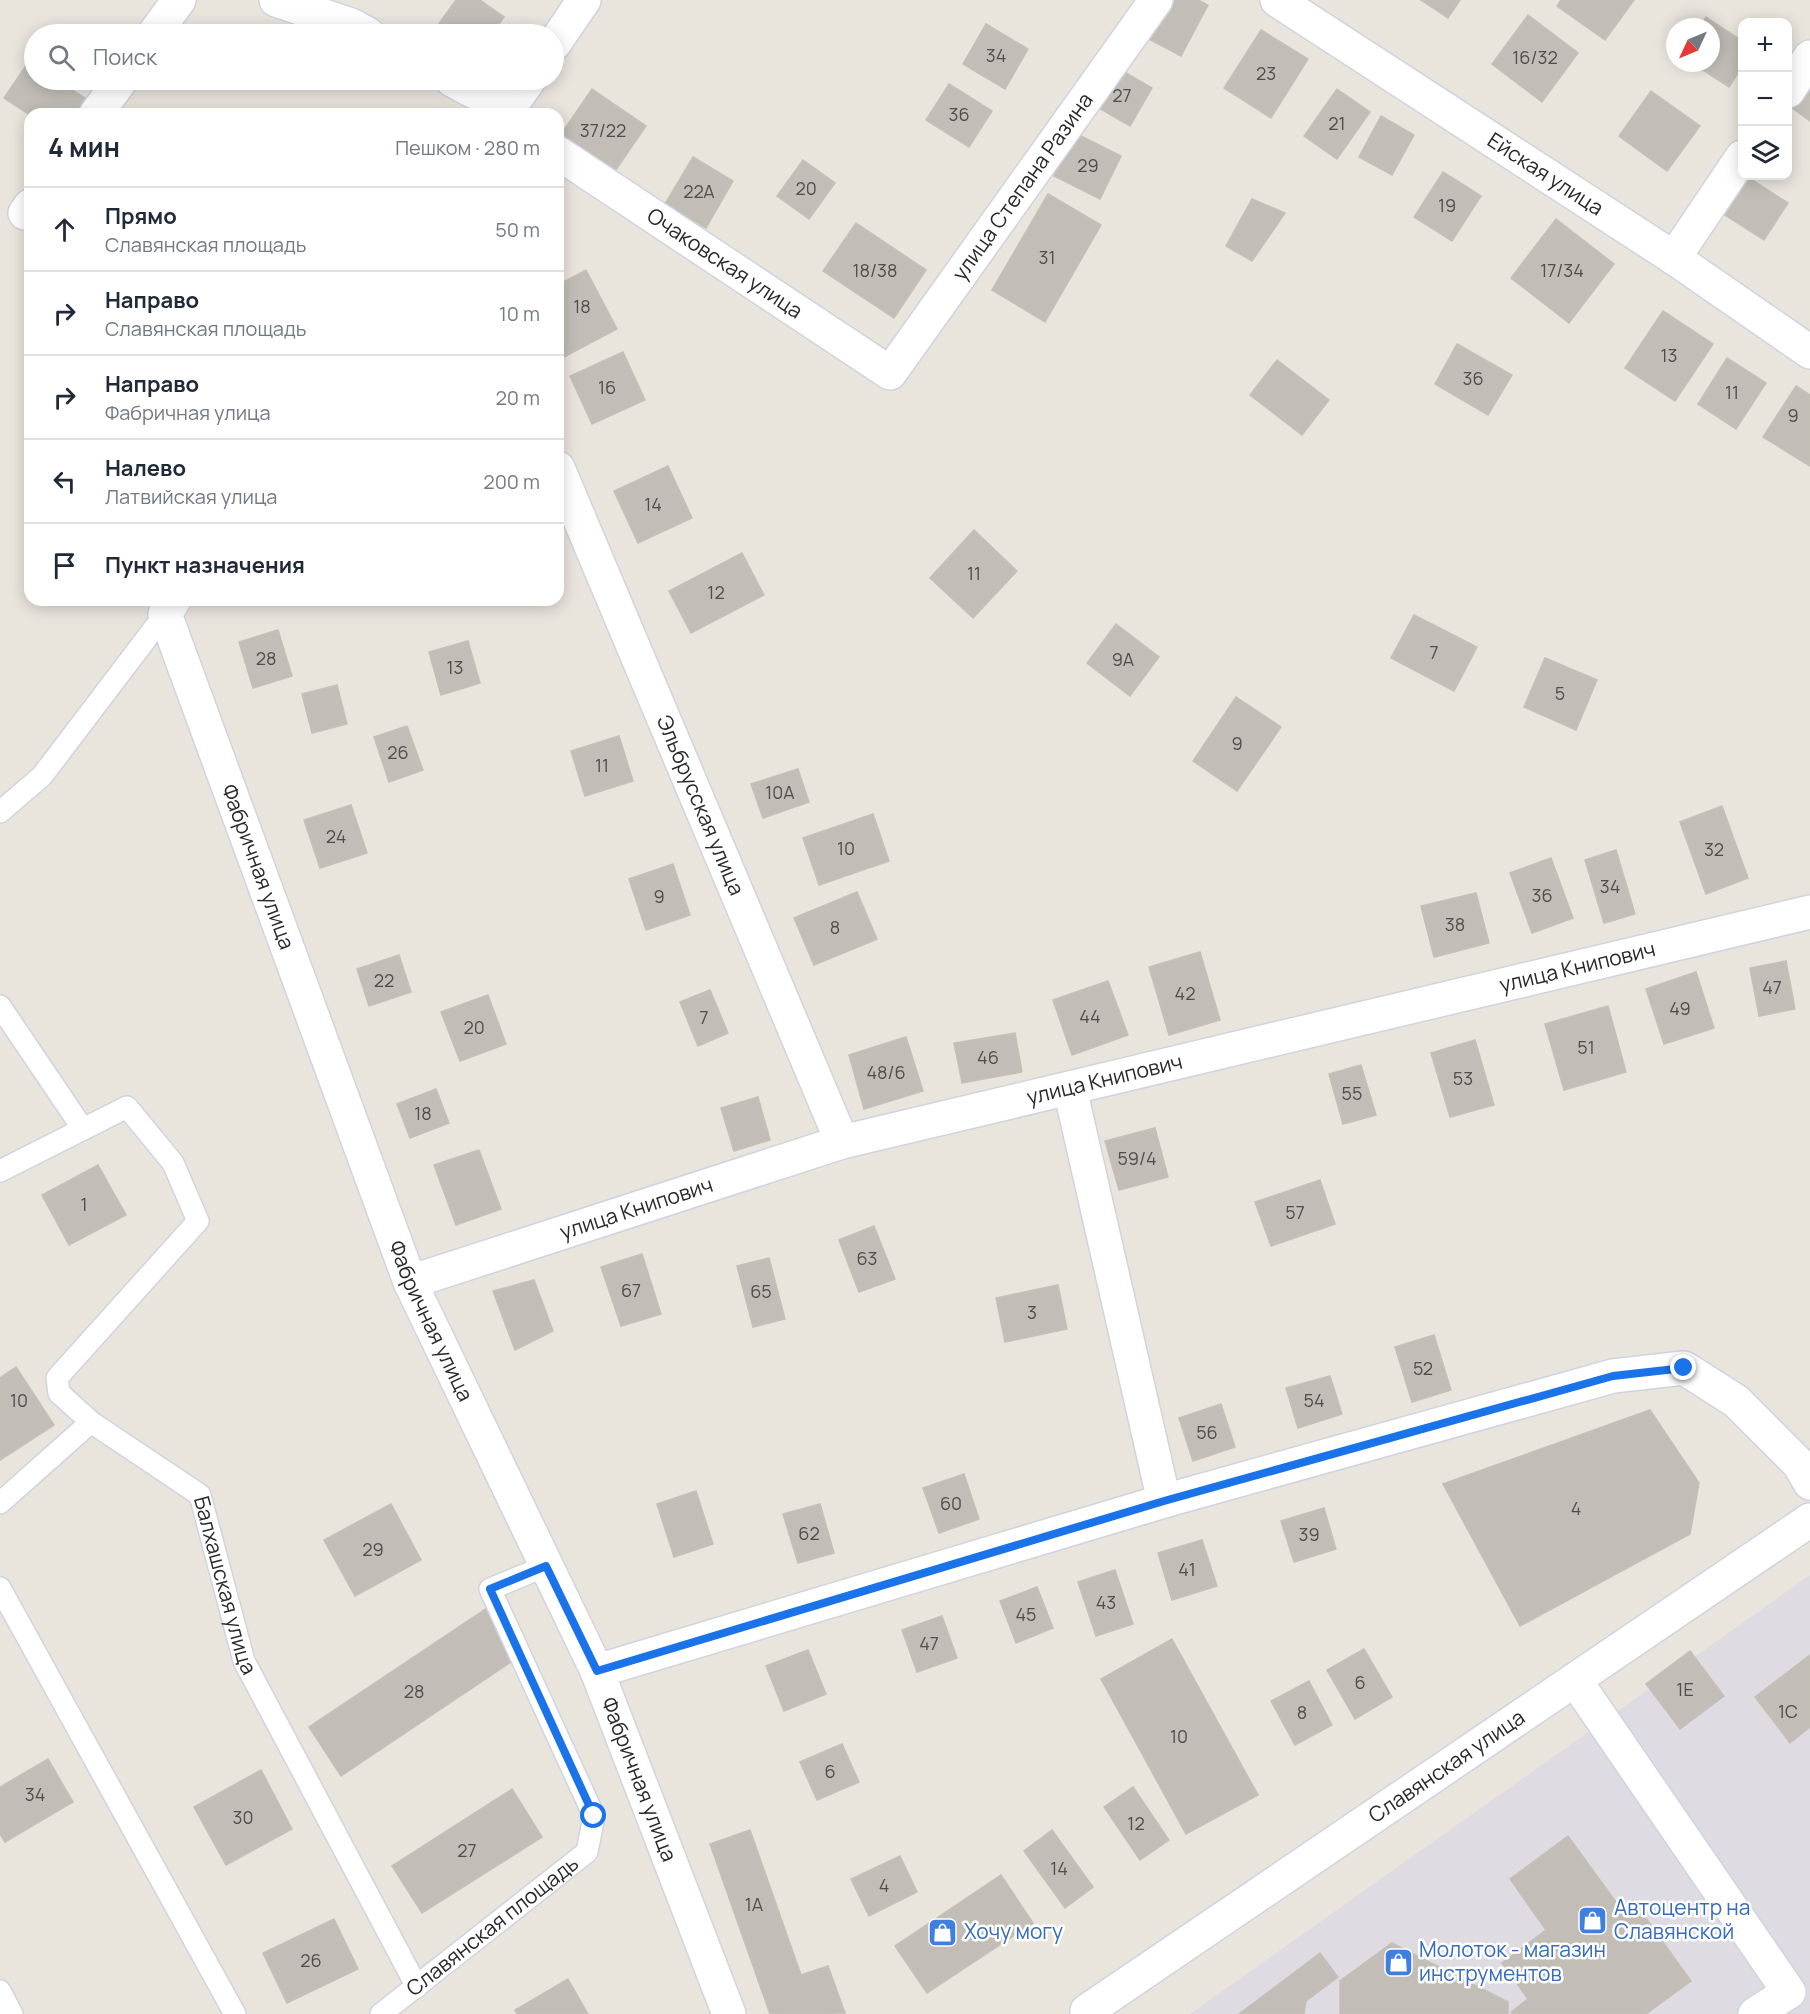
<!DOCTYPE html>
<html lang="ru">
<head>
<meta charset="utf-8">
<style>
	:root { --surface:#fff; --page:#f6f6f7; --text:#1f2937; --muted:#747a83; --line:#e0e1e3 }
	body { margin:0; font-family:Manrope,sans-serif; background:var(--page); color:var(--text) }
	.controls { position:absolute; right:18px; top:18px; display:grid; overflow:hidden; border-radius:12px; box-shadow:0 3px 15px #0003 }
	.controls button { width:54px; height:54px; display:grid; place-items:center; padding:0; border:0; border-bottom:2px solid var(--line); background:var(--surface); color:var(--text); font:30px sans-serif }
	.compass { position:absolute; left:1666px; top:18px; width:54px; height:54px; border-radius:50%; background:var(--surface); box-shadow:0 3px 15px #0003; rotate:226deg }
	.stop { position:absolute; width:18px; height:18px; margin:-14px; border:4px solid #1a73e8; border-radius:50%; background:#fff }
	.stop.end { background:#1a73e8; border-color:#fff; box-shadow:0 2px 6px #0008 }
	.list { margin:0; padding:0; list-style:none }
	h2 { display:flex; justify-content:space-between; align-items:center; height:78px; margin:0; padding:0 24px; font-size:26px }
	h2 small { font-size:20px; font-weight:400; color:var(--muted) }
	.list li { display:grid; grid-template-columns:39px 1fr auto; gap:18px; align-items:center; box-sizing:border-box; height:84px; padding:0 24px; border-top:2px solid var(--line) }
	.list b { display:block; font-size:22px; white-space:nowrap }
	.list p { margin:0; font-size:20px; white-space:nowrap; color:var(--muted) }
	.list em { font-size:20px; font-style:normal; color:var(--muted) }
	.icon { flex:none; width:33px; height:33px; fill:none; stroke:currentColor; stroke-width:2; stroke-linecap:round; stroke-linejoin:round }
	.map { position:relative; flex:none; width:1810px; height:2014px; overflow:hidden }
	.search { position:absolute; background:var(--surface); box-shadow:0 3px 15px #0003; left:24px; top:24px; width:540px; height:66px; display:flex; align-items:center; gap:15px; box-sizing:border-box; padding:0 21px; border-radius:33px; color:var(--muted); font-size:22px }
	.panel { position:absolute; background:var(--surface); box-shadow:0 3px 15px #0003; left:24px; top:108px; width:540px; height:498px; border-radius:18px }
	.map>svg:first-child { display:block }
	.industrial { fill:#dedce2 }
	.building { fill:#c2beb7; stroke:#c4c0b6; stroke-width:1.5 }
	.lines { fill:none; stroke-linecap:round; stroke-linejoin:round }
	.lane-casing { stroke:#d1d3e0; stroke-width:24 }
	.street-casing { stroke:#d1d3e0; stroke-width:36 }
	.secondary-casing { stroke:#d1d3e0; stroke-width:36 }
	.lane { stroke:#fff; stroke-width:21 }
	.street { stroke:#fff; stroke-width:33 }
	.secondary { stroke:#fff; stroke-width:33 }
	.route { stroke:#1a73e8; stroke-width:8 }
	.labels { text-anchor:middle; stroke-width:5; stroke-linejoin:round; paint-order:stroke }
	.number-label { font-size:18px; fill:#4f4e4c }
	.street-label { font-size:21px; fill:#292929; stroke:#fff }
	.shop-label { font-size:21px; fill:#366cbe; stroke:#fff; text-anchor:start }
</style>
</head>
<body>
<div class="map">
<svg width="1810" height="2014" viewBox="0 0 1810 2014">
	<rect width="100%" height="100%" fill="#e9e4dc"/>
	<path class="industrial" d="M 1810,1575 L 1810,2014 L 1190,2014 Z"/>
	<path class="building" d="M 456,0 L 480,0 L 504,17 L 492,34 L 442,34 L 435,29 Z
		M 1160,0 L 1198,0 L 1208,5 L 1181,56 L 1141,35 Z
		M 1421,0 L 1460,0 L 1448,18 Z
		M 1561,0 L 1634,0 L 1605,40 L 1557,6 Z
		M 1528,15 L 1578,53 L 1542,102 L 1492,64 Z
		M 1706,17 L 1742,41 L 1742,67 L 1729,87 L 1692,63 L 1711,63 L 1711,27 L 1700,27 Z
		M 986,24 L 1028,49 L 1005,89 L 963,64 Z
		M 1261,30 L 1308,59 L 1271,118 L 1224,88 Z
		M 29,61 L 34,65 L 34,80 L 57,80 L 91,102 L 83,114 L 30,115 L 4,98 Z
		M 1114,66 L 1152,88 L 1130,126 L 1092,104 Z
		M 1810,80 L 1810,121 L 1791,107 Z
		M 949,84 L 992,111 L 969,147 L 926,120 Z
		M 592,89 L 646,126 L 613,174 L 559,137 Z
		M 1337,89 L 1370,112 L 1337,159 L 1304,136 Z
		M 1651,91 L 1700,126 L 1667,171 L 1619,136 Z
		M 1381,116 L 1414,135 L 1392,175 L 1359,157 Z
		M 1075,133 L 1121,156 L 1100,199 L 1054,176 Z
		M 693,157 L 733,181 L 706,228 L 665,204 Z
		M 803,160 L 835,183 L 809,219 L 777,196 Z
		M 1443,172 L 1481,196 L 1452,241 L 1414,217 Z
		M 1749,178 L 1788,203 L 1764,240 L 1725,215 Z
		M 1048,194 L 1101,225 L 1045,322 L 992,290 Z
		M 1252,199 L 1285,213 L 1252,261 L 1226,246 Z
		M 1556,219 L 1614,264 L 1569,323 L 1511,278 Z
		M 856,223 L 926,270 L 894,318 L 823,271 Z
		M 586,270 L 617,329 L 562,358 L 558,351 L 558,285 Z
		M 1663,311 L 1713,344 L 1675,401 L 1625,368 Z
		M 1457,344 L 1512,375 L 1488,415 L 1435,384 Z
		M 623,352 L 645,400 L 592,424 L 570,376 Z
		M 1727,358 L 1766,383 L 1736,429 L 1698,404 Z
		M 1277,360 L 1329,400 L 1302,435 L 1250,395 Z
		M 1796,386 L 1810,395 L 1810,466 L 1763,437 Z
		M 668,466 L 692,518 L 638,543 L 614,491 Z
		M 974,530 L 1017,571 L 973,618 L 930,578 Z
		M 742,553 L 764,595 L 691,633 L 669,591 Z
		M 1414,615 L 1477,647 L 1454,691 L 1391,658 Z
		M 1116,624 L 1159,657 L 1130,696 L 1087,663 Z
		M 278,630 L 292,676 L 253,688 L 239,642 Z
		M 468,641 L 480,683 L 441,695 L 429,652 Z
		M 1545,658 L 1597,680 L 1576,730 L 1524,707 Z
		M 337,685 L 347,724 L 312,733 L 302,694 Z
		M 1236,697 L 1281,727 L 1237,791 L 1193,761 Z
		M 407,726 L 423,770 L 389,782 L 374,737 Z
		M 619,736 L 633,781 L 585,796 L 571,751 Z
		M 798,769 L 809,802 L 763,818 L 751,784 Z
		M 351,805 L 367,853 L 320,868 L 304,820 Z
		M 1722,806 L 1748,878 L 1706,894 L 1680,822 Z
		M 873,814 L 889,861 L 819,885 L 803,838 Z
		M 1616,850 L 1635,914 L 1604,923 L 1585,860 Z
		M 1551,858 L 1573,918 L 1532,933 L 1510,873 Z
		M 673,864 L 690,915 L 646,930 L 629,879 Z
		M 857,892 L 877,939 L 814,965 L 794,918 Z
		M 1476,893 L 1489,943 L 1434,957 L 1421,906 Z
		M 1200,952 L 1220,1020 L 1169,1035 L 1149,967 Z
		M 399,955 L 411,992 L 369,1006 L 357,969 Z
		M 1786,961 L 1795,1009 L 1759,1016 L 1750,968 Z
		M 1696,972 L 1714,1028 L 1664,1044 L 1646,989 Z
		M 1108,981 L 1128,1035 L 1072,1055 L 1053,1000 Z
		M 710,990 L 728,1033 L 698,1046 L 680,1002 Z
		M 488,995 L 506,1044 L 460,1061 L 441,1012 Z
		M 1608,1006 L 1626,1072 L 1564,1090 L 1545,1024 Z
		M 1015,1033 L 1022,1072 L 962,1083 L 954,1043 Z
		M 906,1037 L 923,1091 L 864,1109 L 849,1055 Z
		M 1475,1040 L 1494,1105 L 1450,1117 L 1431,1053 Z
		M 1361,1065 L 1376,1115 L 1343,1124 L 1329,1074 Z
		M 436,1089 L 449,1123 L 410,1138 L 397,1104 Z
		M 758,1097 L 770,1140 L 734,1151 L 721,1108 Z
		M 1155,1128 L 1168,1177 L 1119,1190 L 1105,1141 Z
		M 479,1150 L 501,1209 L 456,1225 L 434,1165 Z
		M 98,1165 L 126,1215 L 69,1245 L 42,1195 Z
		M 1320,1180 L 1335,1224 L 1271,1246 L 1255,1202 Z
		M 874,1226 L 895,1279 L 859,1292 L 839,1240 Z
		M 642,1254 L 661,1314 L 621,1326 L 601,1267 Z
		M 769,1258 L 785,1319 L 753,1327 L 737,1266 Z
		M 534,1280 L 553,1331 L 515,1350 L 493,1291 Z
		M 1058,1285 L 1067,1329 L 1005,1342 L 996,1298 Z
		M 1434,1335 L 1451,1390 L 1412,1402 L 1395,1347 Z
		M 16,1367 L 54,1425 L 0,1460 L 0,1378 Z
		M 1330,1376 L 1342,1414 L 1298,1428 L 1286,1388 Z
		M 1221,1404 L 1235,1447 L 1193,1461 L 1179,1418 Z
		M 1650,1410 L 1699,1483 L 1690,1534 L 1520,1626 L 1443,1484 Z
		M 964,1474 L 979,1519 L 939,1533 L 923,1488 Z
		M 696,1491 L 713,1544 L 674,1557 L 657,1504 Z
		M 391,1504 L 421,1560 L 355,1596 L 324,1540 Z
		M 820,1504 L 834,1553 L 798,1563 L 783,1514 Z
		M 1324,1508 L 1336,1549 L 1294,1562 L 1281,1521 Z
		M 1202,1540 L 1217,1586 L 1172,1600 L 1158,1553 Z
		M 1115,1570 L 1133,1624 L 1096,1636 L 1078,1582 Z
		M 1037,1587 L 1053,1628 L 1016,1643 L 1000,1601 Z
		M 487,1608 L 520,1656 L 341,1776 L 309,1727 Z
		M 942,1616 L 957,1658 L 917,1672 L 902,1630 Z
		M 1172,1639 L 1258,1795 L 1186,1834 L 1101,1679 Z
		M 1364,1649 L 1392,1697 L 1355,1719 L 1327,1670 Z
		M 808,1650 L 826,1694 L 784,1711 L 766,1666 Z
		M 1690,1651 L 1724,1696 L 1680,1729 L 1646,1684 Z
		M 1810,1655 L 1810,1727 L 1790,1743 L 1755,1697 Z
		M 1309,1681 L 1332,1725 L 1295,1745 L 1271,1701 Z
		M 842,1744 L 859,1782 L 817,1800 L 800,1762 Z
		M 48,1759 L 73,1802 L 5,1842 L 0,1834 L 0,1787 Z
		M 261,1770 L 292,1829 L 226,1865 L 194,1807 Z
		M 1133,1787 L 1169,1840 L 1140,1860 L 1104,1807 Z
		M 512,1789 L 542,1837 L 422,1913 L 392,1866 Z
		M 750,1830 L 801,1975 L 828,1966 L 845,2013 L 770,2014 L 710,1844 Z
		M 1052,1830 L 1093,1887 L 1065,1908 L 1024,1851 Z
		M 1568,1836 L 1621,1909 L 1633,1900 L 1691,1981 L 1646,2014 L 1513,2014 L 1511,2012 L 1528,1999 L 1502,1963 L 1546,1930 L 1510,1879 Z
		M 900,1856 L 917,1892 L 869,1916 L 851,1879 Z
		M 1001,1875 L 1033,1923 L 927,1993 L 895,1946 Z
		M 334,1919 L 358,1969 L 287,2003 L 263,1953 Z
		M 1392,1943 L 1508,2002 L 1508,2014 L 1340,2014 L 1340,1981 Z
		M 1320,1953 L 1338,1977 L 1306,2001 L 1304,2014 L 1239,2014 Z
		M 568,1979 L 588,2014 L 517,2014 L 515,2010 Z"/>
	<g class="lines">
		<defs>
			<g id="lane">
				<path d="M 0,812 L 42,776 L 165,614"/>
				<path d="M 0,1006 L 83,1129"/>
				<path id="s1" d="M 0,1171 L 127,1107 L 173,1163 L 198,1221 L 57,1378 L 59,1393 L 91,1422 L 200,1495 L 244,1661 L 417,1987"/>
				<path d="M 0,1503 L 91,1422"/>
				<path d="M 0,1588 L 235,2014"/>
				<path d="M 0,1991 L 12,2014"/>
				<path id="s2" d="M 381,2014 L 587,1852 L 594,1816 L 490,1589 L 546,1566"/>
			</g>
			<g id="street">
				<path d="M 276,0 L 351,25 L 368,34"/>
				<path id="s3" d="M 1277,0 L 1674,258 L 1810,352"/>
				<path d="M 154,34 L 179,0"/>
				<path d="M 554,44 L 584,0"/>
				<path d="M 452,80 L 508,110 L 513,114"/>
				<path d="M 1788,91 L 1810,57"/>
				<path d="M 96,114 L 121,80"/>
				<path d="M 505,114 L 529,80"/>
				<path id="s4" d="M 558,153 L 890,373 L 1156,0"/>
				<path d="M 25,213 L 30,206"/>
				<path d="M 1674,258 L 1742,157"/>
				<path id="s5" d="M 558,468 L 842,1142"/>
				<path id="s6" d="M 174,600 L 165,614 L 410,1282 L 597,1671 L 729,2014"/>
				<path d="M 1070,1089 L 1164,1501"/>
				<path id="s7" d="M 410,1282 L 842,1142 L 1810,912"/>
				<path d="M 597,1671 L 1164,1501 L 1613,1376 L 1684,1368 L 1736,1401 L 1799,1464 L 1810,1483"/>
				<path d="M 1575,1680 L 1789,1992 L 1755,2014"/>
			</g>
			<g id="secondary">
				<path id="s8" d="M 1087,2014 L 1087,2011 L 1810,1520"/>
			</g>
		</defs>
		<use href="#lane" class="lane-casing"/>
		<use href="#street" class="street-casing"/>
		<use href="#secondary" class="secondary-casing"/>
		<use href="#lane" class="lane"/>
		<use href="#street" class="street"/>
		<use href="#secondary" class="secondary"/>
	</g>
	<g class="lines">
		<path class="route" d="M 594,1816 L 490,1589 L 546,1566 L 597,1671 L 1164,1501 L 1613,1376 L 1684,1368"/>
	</g>
	<defs>
		<symbol id="shop-square" viewBox="-11 -11 22 22"><rect x="-9" y="-9" width="18" height="18" rx="4" fill="#3f7fe0" stroke="#fff"/><path d="M-5-2.5h2.3a2.7 3.5 0 0 1 5.4 0H5L5.5 6h-11ZM-1.5-2.5h3a1.5 2.3 0 0 0-3 0Z" fill="#fff"/></symbol>
	</defs>
	<g fill-rule="evenodd">
		<use href="#shop-square" x="1576" y="1904" width="33" height="33"/>
		<use href="#shop-square" x="926" y="1916" width="33" height="33"/>
		<use href="#shop-square" x="1382" y="1946" width="33" height="33"/>
	</g>
	<g class="labels">
		<g class="number-label">
			<text x="996" y="62">34</text>
			<text x="1535" y="64">16/32</text>
			<text x="1266" y="80">23</text>
			<text x="1122" y="102">27</text>
			<text x="959" y="121">36</text>
			<text x="1337" y="130">21</text>
			<text x="603" y="137">37/22</text>
			<text x="1088" y="172">29</text>
			<text x="806" y="195">20</text>
			<text x="699" y="198">22А</text>
			<text x="1447" y="212">19</text>
			<text x="1047" y="264">31</text>
			<text x="875" y="277">18/38</text>
			<text x="1562" y="277">17/34</text>
			<text x="582" y="313">18</text>
			<text x="1669" y="362">13</text>
			<text x="1473" y="385">36</text>
			<text x="607" y="394">16</text>
			<text x="1732" y="399">11</text>
			<text x="1793" y="422">9</text>
			<text x="653" y="511">14</text>
			<text x="974" y="580">11</text>
			<text x="716" y="599">12</text>
			<text x="1434" y="659">7</text>
			<text x="266" y="665">28</text>
			<text x="1123" y="666">9А</text>
			<text x="455" y="674">13</text>
			<text x="1560" y="700">5</text>
			<text x="1237" y="750">9</text>
			<text x="398" y="759">26</text>
			<text x="602" y="772">11</text>
			<text x="780" y="799">10А</text>
			<text x="336" y="843">24</text>
			<text x="846" y="855">10</text>
			<text x="1714" y="856">32</text>
			<text x="1610" y="893">34</text>
			<text x="1542" y="902">36</text>
			<text x="659" y="903">9</text>
			<text x="1455" y="931">38</text>
			<text x="835" y="934">8</text>
			<text x="384" y="987">22</text>
			<text x="1772" y="994">47</text>
			<text x="1185" y="1000">42</text>
			<text x="1680" y="1015">49</text>
			<text x="1090" y="1023">44</text>
			<text x="704" y="1024">7</text>
			<text x="474" y="1034">20</text>
			<text x="1586" y="1054">51</text>
			<text x="988" y="1064">46</text>
			<text x="886" y="1079">48/6</text>
			<text x="1463" y="1085">53</text>
			<text x="1352" y="1100">55</text>
			<text x="423" y="1120">18</text>
			<text x="1137" y="1165">59/4</text>
			<text x="84" y="1211">1</text>
			<text x="1295" y="1219">57</text>
			<text x="867" y="1265">63</text>
			<text x="631" y="1297">67</text>
			<text x="761" y="1298">65</text>
			<text x="1032" y="1319">3</text>
			<text x="1423" y="1375">52</text>
			<text x="19" y="1407">10</text>
			<text x="1314" y="1407">54</text>
			<text x="1207" y="1439">56</text>
			<text x="951" y="1510">60</text>
			<text x="1576" y="1515">4</text>
			<text x="809" y="1540">62</text>
			<text x="1309" y="1541">39</text>
			<text x="373" y="1556">29</text>
			<text x="1187" y="1576">41</text>
			<text x="1106" y="1609">43</text>
			<text x="1026" y="1621">45</text>
			<text x="929" y="1650">47</text>
			<text x="1360" y="1689">6</text>
			<text x="1685" y="1696">1Е</text>
			<text x="414" y="1698">28</text>
			<text x="1788" y="1718">1С</text>
			<text x="1302" y="1719">8</text>
			<text x="1179" y="1743">10</text>
			<text x="830" y="1778">6</text>
			<text x="35" y="1801">34</text>
			<text x="243" y="1824">30</text>
			<text x="1136" y="1830">12</text>
			<text x="467" y="1857">27</text>
			<text x="1059" y="1875">14</text>
			<text x="884" y="1892">4</text>
			<text x="754" y="1911">1А</text>
			<text x="311" y="1967">26</text>
		</g>
		<g class="street-label">
			<text dy="7" stroke="none"><textPath href="#s3" startOffset="320">Ейская улица</textPath></text>
			<text dy="7" stroke="none"><textPath href="#s4" startOffset="627">улица Степана Разина</textPath></text>
			<text dy="7" stroke="none"><textPath href="#s4" startOffset="200">Очаковская улица</textPath></text>
			<text dy="7" stroke="none"><textPath href="#s5" startOffset="366">Эльбрусская улица</textPath></text>
			<text dy="7" stroke="none"><textPath href="#s6" startOffset="286">Фабричная улица</textPath></text>
			<text dy="7" stroke="none"><textPath href="#s7" startOffset="1210">улица Книпович</textPath></text>
			<text dy="7" stroke="none"><textPath href="#s7" startOffset="724">улица Книпович</textPath></text>
			<text dy="7" stroke="none"><textPath href="#s7" startOffset="238">улица Книпович</textPath></text>
			<text dy="7" stroke="none"><textPath href="#s6" startOffset="772">Фабричная улица</textPath></text>
			<text dy="7" stroke="none"><textPath href="#s1" startOffset="772">Балхашская улица</textPath></text>
			<text dy="7" stroke="none"><textPath href="#s8" startOffset="438">Славянская улица</textPath></text>
			<text dy="7" stroke="none"><textPath href="#s6" startOffset="1276">Фабричная улица</textPath></text>
			<text dy="7" stroke="none"><textPath href="#s2" startOffset="142">Славянская площадь</textPath></text>
		</g>
		<g class="shop-label">
			<text x="1614" y="1915">Автоцентр на<tspan x="1614" dy="24">Славянской</tspan></text>
			<text x="964" y="1939">Хочу могу</text>
			<text x="1419" y="1957">Молоток - магазин<tspan x="1419" dy="24">инструментов</tspan></text>
		</g>
	</g>
</svg>
<div class="controls">
<button>+</button>
<button>−</button>
<button><svg class="icon" aria-label="layers" viewBox="0 0 24 24"><path d="M12 4l9 5-9 5-9-5zM3 14l9 5 9-5"/></svg></button>
</div>
<svg class="compass" viewBox="-18 -18 36 36"><path d="M0-13l5 13h-10z" fill="#e53935"/><path d="M0 13l5-13h-10z" fill="#747a83"/></svg>
<div class="stop" style="left:594px;top:1816px"></div>
<div class="stop end" style="left:1684px;top:1368px"></div>
<div class="search"><svg class="icon" aria-label="search" viewBox="0 0 24 24"><circle cx="10" cy="10" r="6"/><path d="M15 15l6 6"/></svg>Поиск</div>
<section class="panel">
<h2>4 мин<small>Пешком · 280 m</small></h2>
<ul class="list">
<li><svg class="icon" aria-label="ahead" viewBox="0 0 24 24"><path d="M12 20V5M6 11l6-6 6 6"/></svg><div><b>Прямо</b><p>Славянская площадь</p></div><em>50 m</em></li>
<li><svg class="icon" aria-label="right" viewBox="0 0 24 24"><path d="M7 20v-9h11M14 6l5 5-5 5"/></svg><div><b>Направо</b><p>Славянская площадь</p></div><em>10 m</em></li>
<li><svg class="icon" aria-label="right" viewBox="0 0 24 24"><path d="M7 20v-9h11M14 6l5 5-5 5"/></svg><div><b>Направо</b><p>Фабричная улица</p></div><em>20 m</em></li>
<li><svg class="icon" aria-label="left" viewBox="0 0 24 24"><path d="M17 20v-9H6M10 6l-5 5 5 5"/></svg><div><b>Налево</b><p>Латвийская улица</p></div><em>200 m</em></li>
<li><svg class="icon" aria-label="arrive" viewBox="0 0 24 24"><path d="M6 21V4h12l-3 4 3 4H6"/></svg><div><b>Пункт назначения</b></div></li>
</ul>
</section>
</div>
</body>
</html>
